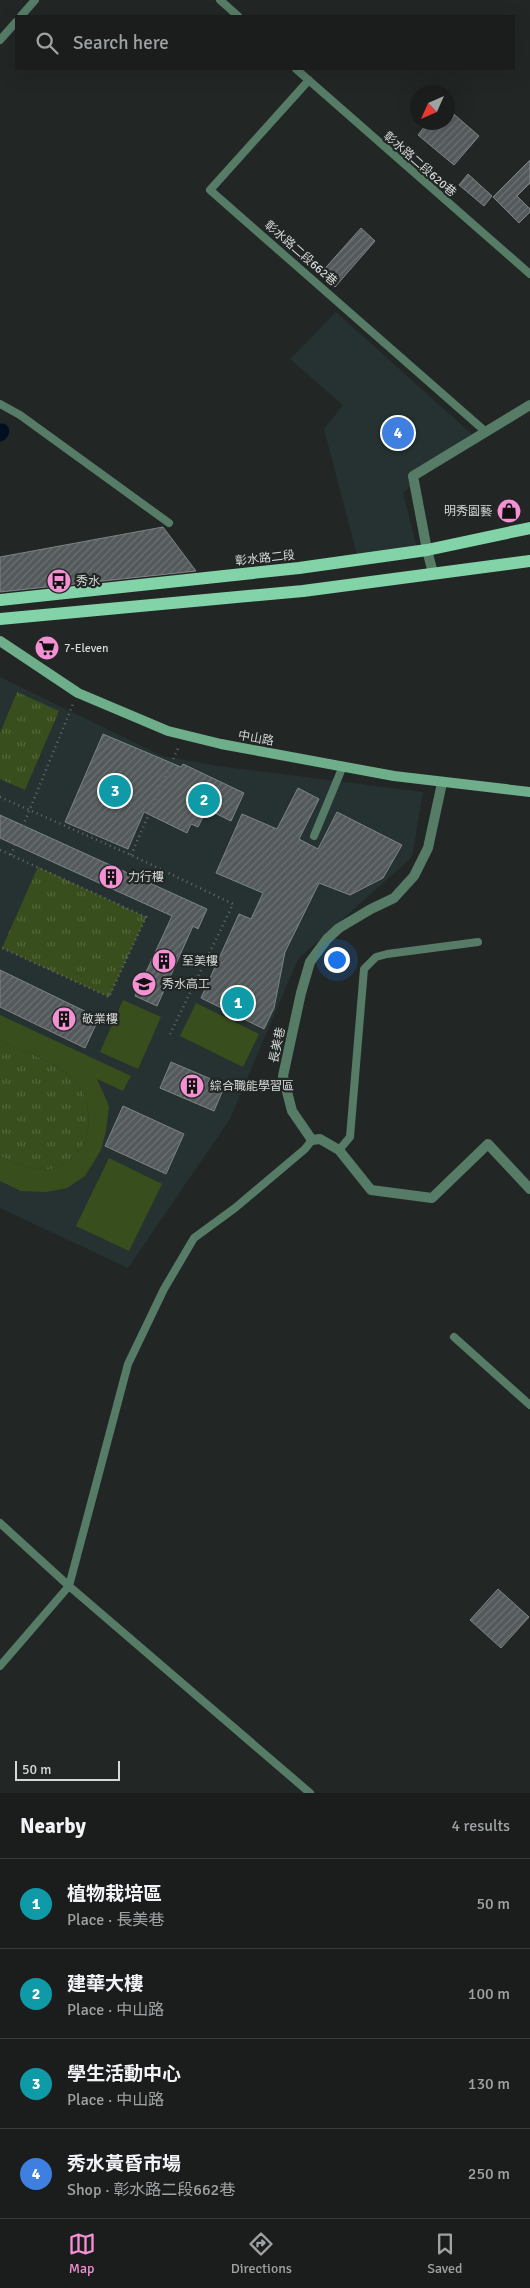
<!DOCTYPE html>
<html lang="en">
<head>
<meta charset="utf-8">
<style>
	:root { --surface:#1a1d1c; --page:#232625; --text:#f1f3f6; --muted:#9fa2a3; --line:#383b3b; --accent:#f491d3 }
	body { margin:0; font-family:Signika,"Noto Sans TC",sans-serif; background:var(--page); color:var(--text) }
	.compass { position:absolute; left:410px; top:85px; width:45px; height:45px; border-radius:50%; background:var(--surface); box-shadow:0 5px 20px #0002; rotate:225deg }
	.scale { position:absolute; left:15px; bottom:12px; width:105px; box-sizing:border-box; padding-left:5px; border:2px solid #d5d9d8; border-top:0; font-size:14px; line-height:18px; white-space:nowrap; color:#d5d9d8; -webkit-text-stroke:4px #222726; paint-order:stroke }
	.you { position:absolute; left:336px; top:959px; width:18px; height:18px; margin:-12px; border:4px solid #fff; border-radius:50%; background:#1a73e8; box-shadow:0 0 0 8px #1a73e833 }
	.badge { display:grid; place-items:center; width:32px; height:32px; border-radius:50%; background:var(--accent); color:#fff; font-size:16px; font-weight:700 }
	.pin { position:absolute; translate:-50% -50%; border:2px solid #fff; box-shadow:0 1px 5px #0006 }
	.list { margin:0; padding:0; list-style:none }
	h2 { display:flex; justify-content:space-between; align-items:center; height:65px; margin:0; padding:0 20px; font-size:21px }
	h2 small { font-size:16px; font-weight:400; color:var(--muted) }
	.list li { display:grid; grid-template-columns:32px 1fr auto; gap:15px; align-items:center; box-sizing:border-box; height:90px; padding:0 20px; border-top:1px solid var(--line) }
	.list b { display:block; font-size:19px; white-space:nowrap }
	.list p { margin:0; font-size:16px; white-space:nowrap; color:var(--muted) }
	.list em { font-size:16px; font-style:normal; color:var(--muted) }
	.icon { flex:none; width:28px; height:28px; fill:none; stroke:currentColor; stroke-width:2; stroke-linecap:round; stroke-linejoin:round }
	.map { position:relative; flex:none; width:530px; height:1793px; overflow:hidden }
	.search { position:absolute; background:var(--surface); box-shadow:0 5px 20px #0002; left:15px; right:15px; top:15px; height:55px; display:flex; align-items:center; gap:12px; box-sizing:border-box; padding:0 18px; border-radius:0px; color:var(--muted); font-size:19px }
	.sheet { height:425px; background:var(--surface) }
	nav { display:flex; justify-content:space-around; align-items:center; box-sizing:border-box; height:70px; border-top:1px solid var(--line); background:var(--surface); font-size:14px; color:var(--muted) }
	nav a { display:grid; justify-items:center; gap:2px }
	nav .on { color:var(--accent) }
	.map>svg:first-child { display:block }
	.built { fill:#253231 }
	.grass { fill:url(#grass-tufts) }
	.pitch { fill:#394e1d }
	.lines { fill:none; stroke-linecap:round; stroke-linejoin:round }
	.canal { stroke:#000f22; stroke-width:15 }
	.building { fill:url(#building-hatch); stroke:#7e8486 }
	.path { stroke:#676b6a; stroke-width:2.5; stroke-dasharray:1 4; stroke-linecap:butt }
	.lane { stroke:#567c67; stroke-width:8 }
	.street { stroke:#567c67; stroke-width:10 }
	.secondary { stroke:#6fae8b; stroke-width:10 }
	.primary { stroke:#82d4a8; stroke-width:12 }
	.labels { text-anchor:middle; stroke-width:4.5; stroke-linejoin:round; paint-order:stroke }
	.street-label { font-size:12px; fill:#d5d9d8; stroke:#222726 }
	.poi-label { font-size:12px; fill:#d5d9d8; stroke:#222726; text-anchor:start }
</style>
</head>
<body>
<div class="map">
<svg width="530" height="1793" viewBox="0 0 530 1793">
	<defs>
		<pattern id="grass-tufts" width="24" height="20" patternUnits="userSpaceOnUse" patternTransform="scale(1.25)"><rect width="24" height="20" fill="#394e1d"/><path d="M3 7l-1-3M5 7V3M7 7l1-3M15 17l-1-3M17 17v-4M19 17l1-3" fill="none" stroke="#55673d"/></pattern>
		<pattern id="building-hatch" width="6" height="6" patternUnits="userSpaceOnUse" patternTransform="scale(1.25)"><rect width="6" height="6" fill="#545a5c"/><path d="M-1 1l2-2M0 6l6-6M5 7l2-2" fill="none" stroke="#6c7173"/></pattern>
	</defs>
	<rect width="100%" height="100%" fill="#222726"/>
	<path class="built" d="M 336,312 L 475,437 L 425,472 L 403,493 L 417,548 L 357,555 L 324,429 L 343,405 L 290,359 Z
		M 0,677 L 162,756 L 218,766 L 423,792 L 412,857 L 298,959 L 230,1119 L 128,1268 L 0,1208 Z"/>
	<path class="grass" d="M 17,692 L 59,711 L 25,790 L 0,779 L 0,733 Z
		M 38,867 L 146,917 L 109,997 L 2,948 Z
		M 0,1041 C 26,1053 63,1063 80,1087 C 90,1101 91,1127 84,1143 C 80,1153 62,1166 52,1169 C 36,1173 14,1163 0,1156 Z"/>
	<path class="pitch" d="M 123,1000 L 161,1017 L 138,1069 L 100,1052 Z
		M 196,1003 L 259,1034 L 243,1067 L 180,1036 Z
		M 0,1015 L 131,1076 L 123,1091 L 97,1079 L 109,1106 L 106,1131 L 101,1150 L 85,1176 L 67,1188 L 46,1192 L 21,1191 L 0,1181 L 0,1156 C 14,1163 36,1173 52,1169 C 62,1166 80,1153 84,1143 C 91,1127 90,1101 80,1087 C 63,1063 26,1053 0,1041 Z
		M 109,1158 L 162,1184 L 129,1251 L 76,1226 Z"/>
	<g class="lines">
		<path class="canal" d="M 0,431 L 2,431 L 0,434"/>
	</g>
	<path class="building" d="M 448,109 L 479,136 L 454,165 L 418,135 L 428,122 L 448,122 Z
		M 530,160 L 530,183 L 517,196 L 530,209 L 530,212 L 519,223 L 493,197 Z
		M 468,174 L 492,196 L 484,206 L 459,185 Z
		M 361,228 L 375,241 L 335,287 L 320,274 Z
		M 163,527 L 196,571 L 0,592 L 0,557 Z
		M 103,734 L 181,767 L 183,764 L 244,793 L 231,821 L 207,809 L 198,827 L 191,824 L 187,833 L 144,812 L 128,849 L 65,822 Z
		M 298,788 L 319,799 L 299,839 L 318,849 L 337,812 L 402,845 L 383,878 L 350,895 L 319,883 L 285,952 L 274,1008 L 264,1029 L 201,998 L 239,914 L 251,919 L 263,893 L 216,873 L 242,814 L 277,829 Z
		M 0,815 L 207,909 L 198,929 L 193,926 L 157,1006 L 135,996 L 172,916 L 0,838 Z
		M 0,970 L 99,1018 L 85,1048 L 0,1007 Z
		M 171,1062 L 225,1085 L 214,1111 L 160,1088 Z
		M 123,1106 L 184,1134 L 166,1174 L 105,1146 Z
		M 498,1589 L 529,1617 L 501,1648 L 470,1620 Z"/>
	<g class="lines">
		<path class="path" d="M 0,797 L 131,855 L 233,904 L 170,1034
			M 23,826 L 73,704
			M 0,850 L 146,917 L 109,997 L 0,947
			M 11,855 L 15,845
			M 131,855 L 179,746"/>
		<path class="lane" d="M 220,0 L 238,16
			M 21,16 L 35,0
			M 0,40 L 16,22
			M 296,69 L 530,274
			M 309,80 L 210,190 L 486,432
			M 0,404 L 20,415 L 169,523
			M 314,836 L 343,766
			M 339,1150 L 350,1137 L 364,969 L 376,957 L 387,954 L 478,942
			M 454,1337 L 530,1405
			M 0,1523 L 69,1586 L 310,1793
			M 0,1666 L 69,1586 L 128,1364 L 164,1289 L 194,1238 L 235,1208 L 305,1149 L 312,1140"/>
		<path class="street" d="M 433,573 L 427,550 L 413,476 L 530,405
			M 442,783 L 428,848 L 414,876 L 394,898 L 371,909 L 339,928 L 327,939 L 310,962 L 301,993 L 283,1076 L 292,1111 L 312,1140 L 320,1139 L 339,1150 L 371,1190 L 432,1198 L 488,1144 L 530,1189"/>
		<path class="secondary" d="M 0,641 L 78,693 L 168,731 L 221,744 L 394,776 L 530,792"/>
		<path class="primary" d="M 0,600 L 299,568 L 427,550 L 530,528
			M 0,619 L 303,591 L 530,561"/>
	</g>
	<defs>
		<symbol id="shop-disc" viewBox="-11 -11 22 22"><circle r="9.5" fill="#f491d3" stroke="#222726"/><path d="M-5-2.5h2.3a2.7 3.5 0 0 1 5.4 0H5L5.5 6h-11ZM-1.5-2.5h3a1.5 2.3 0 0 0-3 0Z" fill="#111"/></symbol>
		<symbol id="bus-disc" viewBox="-11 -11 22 22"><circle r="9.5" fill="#f491d3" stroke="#222726"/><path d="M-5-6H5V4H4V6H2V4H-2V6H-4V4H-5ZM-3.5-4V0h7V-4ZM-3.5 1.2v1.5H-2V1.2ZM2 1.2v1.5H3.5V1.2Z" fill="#111"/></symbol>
		<symbol id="supermarket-disc" viewBox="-11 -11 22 22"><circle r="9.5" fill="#f491d3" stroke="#222726"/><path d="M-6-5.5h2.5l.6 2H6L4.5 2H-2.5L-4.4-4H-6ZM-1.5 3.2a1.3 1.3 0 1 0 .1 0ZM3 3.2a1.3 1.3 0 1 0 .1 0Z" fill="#111"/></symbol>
		<symbol id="building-disc" viewBox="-11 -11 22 22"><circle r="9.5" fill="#f491d3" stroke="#222726"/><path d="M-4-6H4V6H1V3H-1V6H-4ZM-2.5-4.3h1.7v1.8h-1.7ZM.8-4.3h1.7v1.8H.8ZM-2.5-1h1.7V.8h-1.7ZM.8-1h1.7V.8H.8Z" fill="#111"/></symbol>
		<symbol id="school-disc" viewBox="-11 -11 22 22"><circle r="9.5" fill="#f491d3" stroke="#222726"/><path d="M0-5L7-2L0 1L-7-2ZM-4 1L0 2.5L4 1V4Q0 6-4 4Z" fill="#111"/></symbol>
	</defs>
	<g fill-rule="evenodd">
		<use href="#shop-disc" x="495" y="497" width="28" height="28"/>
		<use href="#bus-disc" x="45" y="567" width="28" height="28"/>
		<use href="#supermarket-disc" x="33" y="634" width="28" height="28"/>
		<use href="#building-disc" x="97" y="863" width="28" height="28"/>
		<use href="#building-disc" x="150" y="947" width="28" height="28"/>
		<use href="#school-disc" x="130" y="970" width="28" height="28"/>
		<use href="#building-disc" x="50" y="1005" width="28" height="28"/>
		<use href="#building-disc" x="178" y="1072" width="28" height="28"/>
	</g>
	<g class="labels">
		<g class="street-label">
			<text transform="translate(420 164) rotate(41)" y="4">彰水路二段620巷</text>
			<text transform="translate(301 253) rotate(41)" y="4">彰水路二段662巷</text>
			<text transform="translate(265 558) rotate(-6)" y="4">彰水路二段</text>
			<text transform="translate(256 738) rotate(10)" y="4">中山路</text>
			<text transform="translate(277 1045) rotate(-78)" y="4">長美巷</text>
		</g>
		<g class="poi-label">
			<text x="492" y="515" text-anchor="end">明秀園藝</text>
			<text x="76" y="585">秀水</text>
			<text x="64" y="652">7-Eleven</text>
			<text x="128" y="881">力行樓</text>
			<text x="182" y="965">至美樓</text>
			<text x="162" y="988">秀水高工</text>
			<text x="82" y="1023">敬業樓</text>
			<text x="210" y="1090">綜合職能學習區</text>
		</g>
	</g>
</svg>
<svg class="compass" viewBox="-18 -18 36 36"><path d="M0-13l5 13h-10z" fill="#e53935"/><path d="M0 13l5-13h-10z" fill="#9fa2a3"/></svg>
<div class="scale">50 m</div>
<div class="you"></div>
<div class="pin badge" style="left:238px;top:1003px;background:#0f9aa8">1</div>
<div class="pin badge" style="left:204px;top:800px;background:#0f9aa8">2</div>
<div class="pin badge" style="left:115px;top:791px;background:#0f9aa8">3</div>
<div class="pin badge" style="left:398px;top:433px;background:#3f7fe0">4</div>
<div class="search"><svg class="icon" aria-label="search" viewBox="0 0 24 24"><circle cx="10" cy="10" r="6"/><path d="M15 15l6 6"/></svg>Search here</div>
</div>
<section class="sheet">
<h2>Nearby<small>4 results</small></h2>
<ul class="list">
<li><span class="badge" style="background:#0f9aa8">1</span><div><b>植物栽培區</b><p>Place · 長美巷</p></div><em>50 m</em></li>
<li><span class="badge" style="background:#0f9aa8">2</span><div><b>建華大樓</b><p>Place · 中山路</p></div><em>100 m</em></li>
<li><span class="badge" style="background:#0f9aa8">3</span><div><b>學生活動中心</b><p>Place · 中山路</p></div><em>130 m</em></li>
<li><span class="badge" style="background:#3f7fe0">4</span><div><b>秀水黃昏市場</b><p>Shop · 彰水路二段662巷</p></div><em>250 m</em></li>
</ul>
</section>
<nav>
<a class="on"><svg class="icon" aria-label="map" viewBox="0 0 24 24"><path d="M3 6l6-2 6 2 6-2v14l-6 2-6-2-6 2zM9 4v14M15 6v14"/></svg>Map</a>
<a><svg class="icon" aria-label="directions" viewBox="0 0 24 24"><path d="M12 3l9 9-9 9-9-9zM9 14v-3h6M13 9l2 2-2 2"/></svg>Directions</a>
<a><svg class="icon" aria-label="saved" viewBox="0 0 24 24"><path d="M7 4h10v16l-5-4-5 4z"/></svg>Saved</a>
</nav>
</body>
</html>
